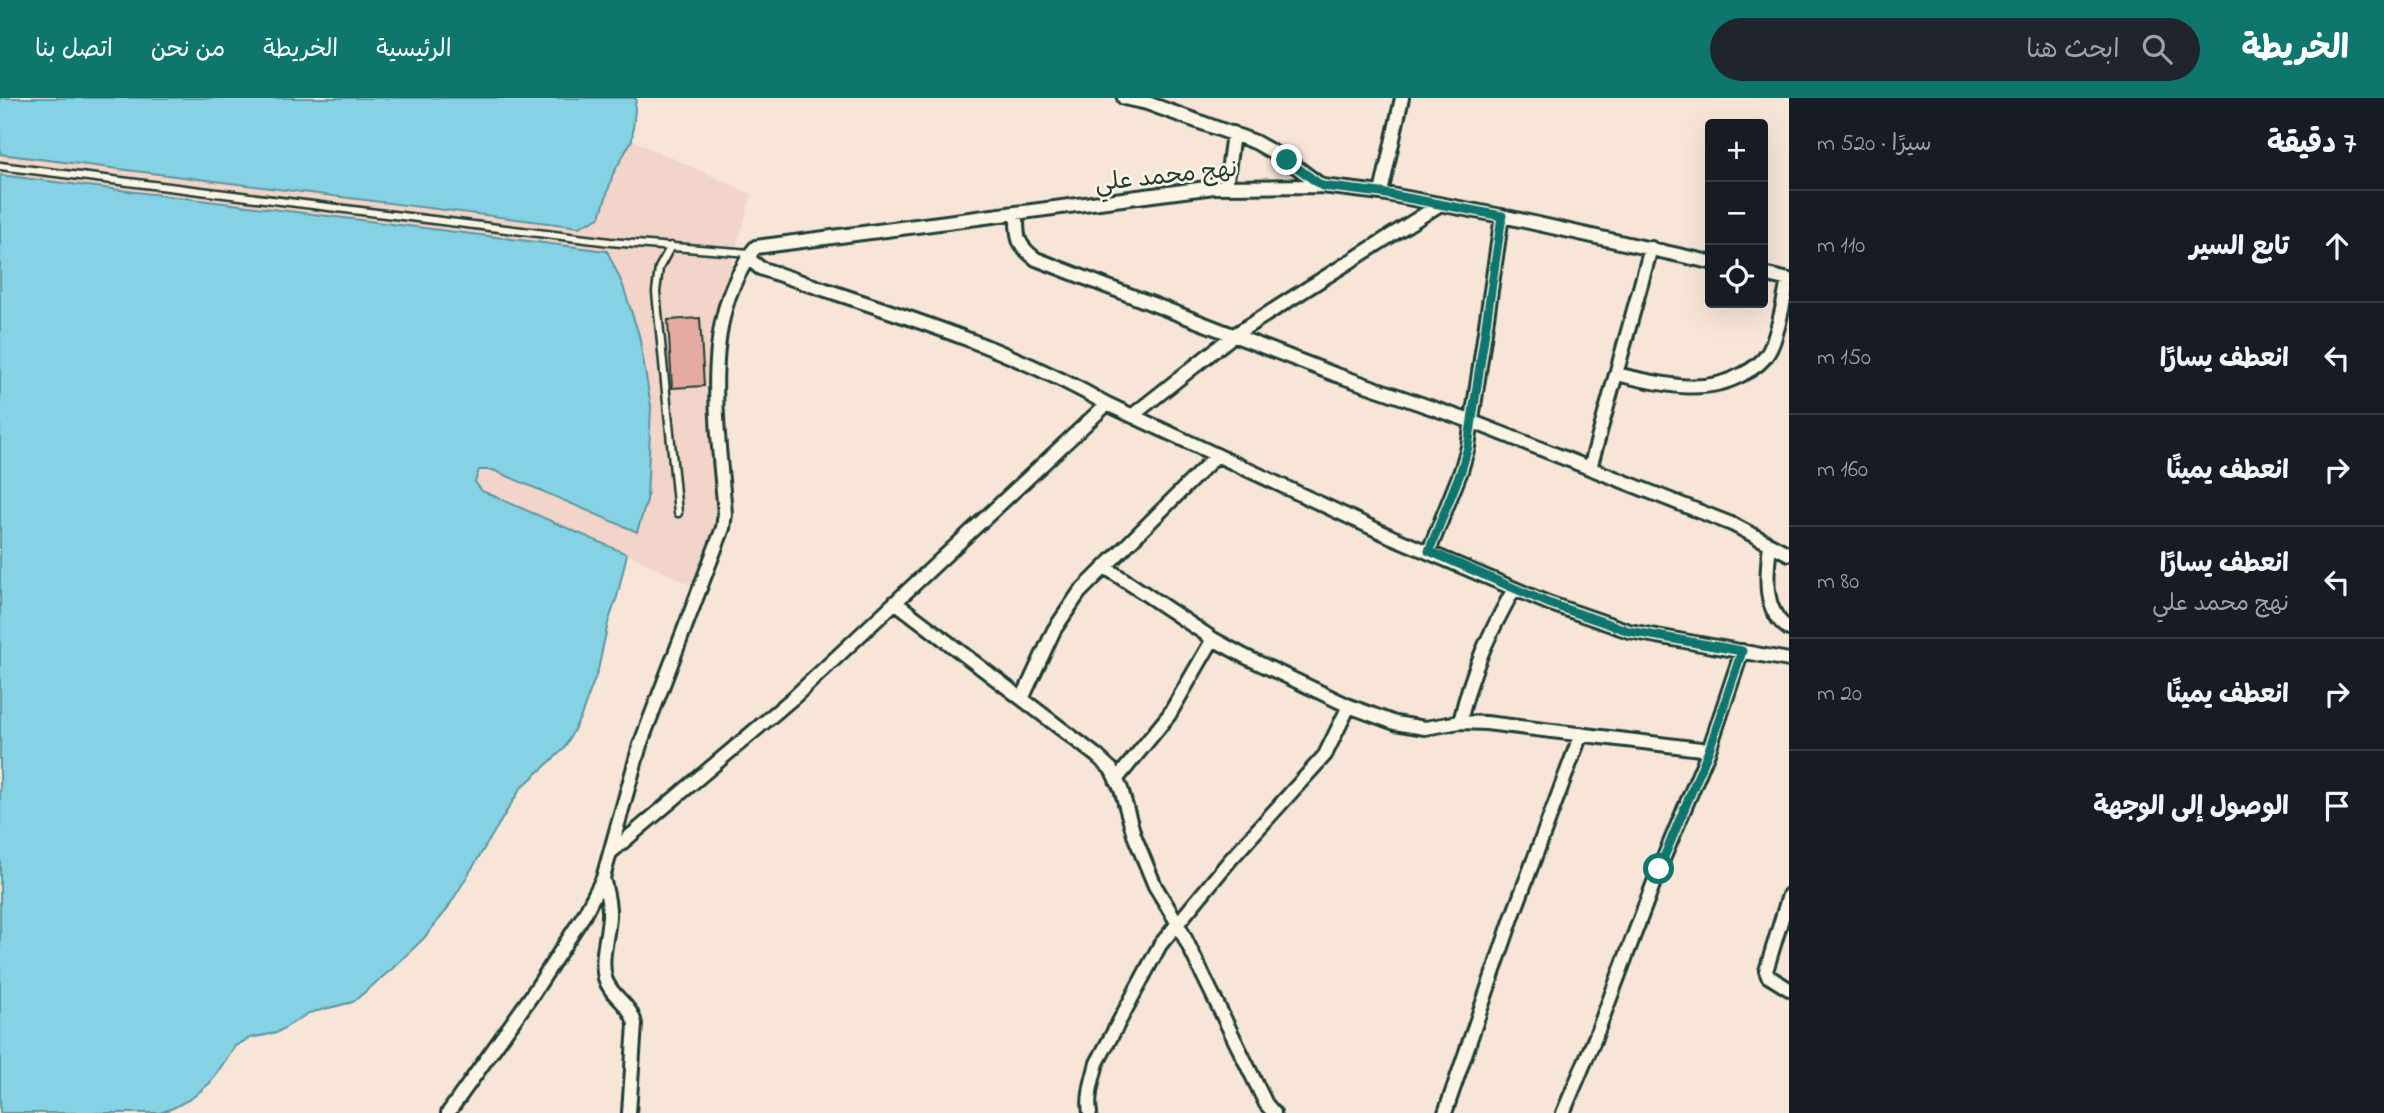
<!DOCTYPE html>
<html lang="ar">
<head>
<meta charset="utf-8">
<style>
	:root { --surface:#171b24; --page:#20242c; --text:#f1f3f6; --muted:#9ea1a6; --line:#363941; --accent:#0f766e }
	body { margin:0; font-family:"Indie Flower","Playpen Sans Arabic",sans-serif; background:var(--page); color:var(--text); direction:rtl }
	.controls { position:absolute; right:21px; top:21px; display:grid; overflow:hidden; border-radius:7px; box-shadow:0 7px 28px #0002 }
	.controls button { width:63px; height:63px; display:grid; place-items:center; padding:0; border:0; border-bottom:2px solid var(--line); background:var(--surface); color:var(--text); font:35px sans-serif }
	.stop { position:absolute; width:21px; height:21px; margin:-16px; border:5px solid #0f766e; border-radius:50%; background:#fff }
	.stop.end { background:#0f766e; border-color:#fff; box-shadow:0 2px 7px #0008 }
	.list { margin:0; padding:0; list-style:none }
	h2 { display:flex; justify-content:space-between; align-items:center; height:91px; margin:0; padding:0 28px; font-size:30px }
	h2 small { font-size:23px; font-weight:400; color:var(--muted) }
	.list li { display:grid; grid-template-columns:46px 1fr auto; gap:21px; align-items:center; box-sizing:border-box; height:112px; padding:0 28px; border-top:2px solid var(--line) }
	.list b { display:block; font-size:26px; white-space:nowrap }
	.list p { margin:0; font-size:23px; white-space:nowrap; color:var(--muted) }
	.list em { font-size:23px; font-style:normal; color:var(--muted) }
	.icon { flex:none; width:38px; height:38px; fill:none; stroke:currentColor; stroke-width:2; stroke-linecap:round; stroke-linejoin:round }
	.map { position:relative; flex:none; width:1789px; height:1015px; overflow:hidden; direction:ltr }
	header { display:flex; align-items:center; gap:42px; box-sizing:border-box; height:98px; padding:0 35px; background:var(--accent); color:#fff }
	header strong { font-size:33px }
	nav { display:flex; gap:38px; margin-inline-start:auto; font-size:24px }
	.search { width:490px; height:63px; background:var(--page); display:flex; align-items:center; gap:18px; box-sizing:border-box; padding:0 24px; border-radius:38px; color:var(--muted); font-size:26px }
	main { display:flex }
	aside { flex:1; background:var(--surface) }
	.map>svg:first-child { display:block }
	.built { fill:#f2d4c8 }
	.water { fill:#85d2e5; stroke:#5c969e; stroke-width:2 }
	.building { fill:#e5aba2; stroke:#1f3d34; stroke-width:2 }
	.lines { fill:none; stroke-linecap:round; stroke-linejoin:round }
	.service-casing { stroke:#1f3d34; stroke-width:11 }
	.minor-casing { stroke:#1f3d34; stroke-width:18 }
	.service { stroke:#fcf5e5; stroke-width:6 }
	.minor { stroke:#fcf5e5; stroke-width:12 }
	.route { stroke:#0f766e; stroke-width:9 }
	.labels { text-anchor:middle; stroke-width:5; stroke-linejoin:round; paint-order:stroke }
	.street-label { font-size:24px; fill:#1f3d34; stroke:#fcf5e5 }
</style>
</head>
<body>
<header>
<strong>الخريطة</strong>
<div class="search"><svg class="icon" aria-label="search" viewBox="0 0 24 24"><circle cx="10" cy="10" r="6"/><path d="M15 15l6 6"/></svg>ابحث هنا</div>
<nav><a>الرئيسية</a><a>الخريطة</a><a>من نحن</a><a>اتصل بنا</a></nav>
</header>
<main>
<aside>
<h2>7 دقيقة<small>سيرًا · 520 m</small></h2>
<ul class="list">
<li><svg class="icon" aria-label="ahead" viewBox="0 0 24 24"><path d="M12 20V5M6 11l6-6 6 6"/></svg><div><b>تابع السير</b></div><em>110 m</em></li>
<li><svg class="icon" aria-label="left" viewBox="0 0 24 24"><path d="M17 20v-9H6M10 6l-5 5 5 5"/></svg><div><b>انعطف يسارًا</b></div><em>150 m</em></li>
<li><svg class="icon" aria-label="right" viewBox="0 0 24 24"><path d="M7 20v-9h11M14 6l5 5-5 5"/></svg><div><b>انعطف يمينًا</b></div><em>160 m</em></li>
<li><svg class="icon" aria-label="left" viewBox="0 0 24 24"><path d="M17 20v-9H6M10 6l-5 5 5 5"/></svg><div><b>انعطف يسارًا</b><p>نهج محمد علي</p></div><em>80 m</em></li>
<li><svg class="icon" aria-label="right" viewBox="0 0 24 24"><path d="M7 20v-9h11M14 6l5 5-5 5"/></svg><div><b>انعطف يمينًا</b></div><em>20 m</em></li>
<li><svg class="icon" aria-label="arrive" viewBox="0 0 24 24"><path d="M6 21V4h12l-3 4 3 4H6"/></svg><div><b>الوصول إلى الوجهة</b></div></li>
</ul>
</aside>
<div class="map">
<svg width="1789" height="1015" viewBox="0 0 1789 1015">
	<rect width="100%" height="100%" fill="#f7e6d8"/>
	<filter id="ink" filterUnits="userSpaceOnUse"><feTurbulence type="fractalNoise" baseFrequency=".0143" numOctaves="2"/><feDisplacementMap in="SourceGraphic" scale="14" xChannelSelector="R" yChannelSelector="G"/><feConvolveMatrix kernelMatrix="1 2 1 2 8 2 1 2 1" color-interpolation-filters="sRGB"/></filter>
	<g filter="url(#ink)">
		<path class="built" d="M 632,42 L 752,96 L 709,243 L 722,421 L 695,489 L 627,456 L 482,393 L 475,384 L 479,372 L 493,372 L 637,434 L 639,237 L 622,185 L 607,153 L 0,77 L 0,56 L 579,129 L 600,119 L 613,76 Z"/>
		<path class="water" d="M 0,0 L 636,0 L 632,42 L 613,76 L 600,119 L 579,129 L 0,56 Z
			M 0,77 L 607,153 L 622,185 L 639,237 L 651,308 L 647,402 L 637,434 L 493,372 L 479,372 L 475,384 L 482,393 L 627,456 L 617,499 L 608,525 L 598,572 L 581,618 L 564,651 L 521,690 L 446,813 L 424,840 L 392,871 L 353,904 L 309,915 L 276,935 L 250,940 L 235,948 L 210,985 L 192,1000 L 173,1010 L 160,1015 L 0,1015 Z"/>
		<path class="building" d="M 700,220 L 704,288 L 672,290 L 668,222 Z"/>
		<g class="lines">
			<defs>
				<path id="service" d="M 0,68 L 610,144 L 750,155
					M 671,148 L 659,170 L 656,194 L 678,415"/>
				<path id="minor" d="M 1124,0 L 1147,5 L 1255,44 L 1287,62 L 1322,88
					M 1226,89 L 1233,35
					M 1381,95 L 1402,0
					M 1017,116 C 1017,139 1016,146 1036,161 L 1334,276 L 1473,324 L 1734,427 L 1770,446 C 1767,475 1761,512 1789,531
					M 748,160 L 760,170 C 877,210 999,244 1107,306 L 1392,439 L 1548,505 L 1629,533 L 1789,562
					M 1763,176 L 1789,182
					M 1616,276 C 1658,285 1703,299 1743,276 C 1753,271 1762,265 1768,255 C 1778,239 1784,201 1788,182
					M 1133,317 L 1234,237 L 1439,107
					M 1590,370 L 1651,150
					M 1770,446 L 1789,456
					M 1429,453 L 1461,373 L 1468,349 L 1502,118
					M 895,504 L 1097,658 L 1111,671 L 1121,691 L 1134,737 L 1155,788 L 1178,826 L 1266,1006 L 1274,1015
					M 1022,601 L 1054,532 L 1079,495 L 1217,357
					M 1349,608 L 1395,625 L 1425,630 L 1460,624 L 1486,625 L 1709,652
					M 1460,624 C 1472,571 1488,538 1514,491
					M 1116,682 L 1169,617 L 1213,541
					M 610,755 L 793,600 L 1107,306
					M 603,780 C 606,793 610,805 609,818 C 608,839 600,859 605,880 C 610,898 631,906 635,926 L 629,1015
					M 1789,797 L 1766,873 L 1768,878 L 1789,891
					M 448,1015 L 532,897 L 584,817 L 603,780 L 640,647 L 723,430 L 725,416 C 719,339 701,234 744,167 C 748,160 750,155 756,149 L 1214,89 L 1322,88 L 1381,95 L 1502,118 L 1710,164
					M 1090,1015 C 1087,999 1093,980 1097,965 L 1160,847 L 1231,761 L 1325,657 L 1349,608 L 1244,558 L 1213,541 L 1105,469
					M 1445,1015 L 1512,820 L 1581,636
					M 1563,1015 L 1595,940 L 1659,771 L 1709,652 L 1742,553"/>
			</defs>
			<use href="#service" class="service-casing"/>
			<use href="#minor" class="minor-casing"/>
			<use href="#service" class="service"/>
			<use href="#minor" class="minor"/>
		</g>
	</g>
	<g class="lines" filter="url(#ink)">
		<path class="route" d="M 1287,62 L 1322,88 L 1381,95 L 1502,118 L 1468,349 L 1461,373 L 1429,453 L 1548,505 L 1629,533 L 1742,553 L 1709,652 L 1659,771"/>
	</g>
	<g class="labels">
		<g class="street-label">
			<text transform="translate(1166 77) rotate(-6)" y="8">نهج محمد علي</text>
		</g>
	</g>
</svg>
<div class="controls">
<button>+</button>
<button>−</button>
<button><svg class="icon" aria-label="locate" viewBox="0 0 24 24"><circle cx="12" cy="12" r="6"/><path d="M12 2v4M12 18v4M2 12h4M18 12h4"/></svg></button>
</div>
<div class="stop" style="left:1659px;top:771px"></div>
<div class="stop end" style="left:1287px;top:62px"></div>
</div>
</main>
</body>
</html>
